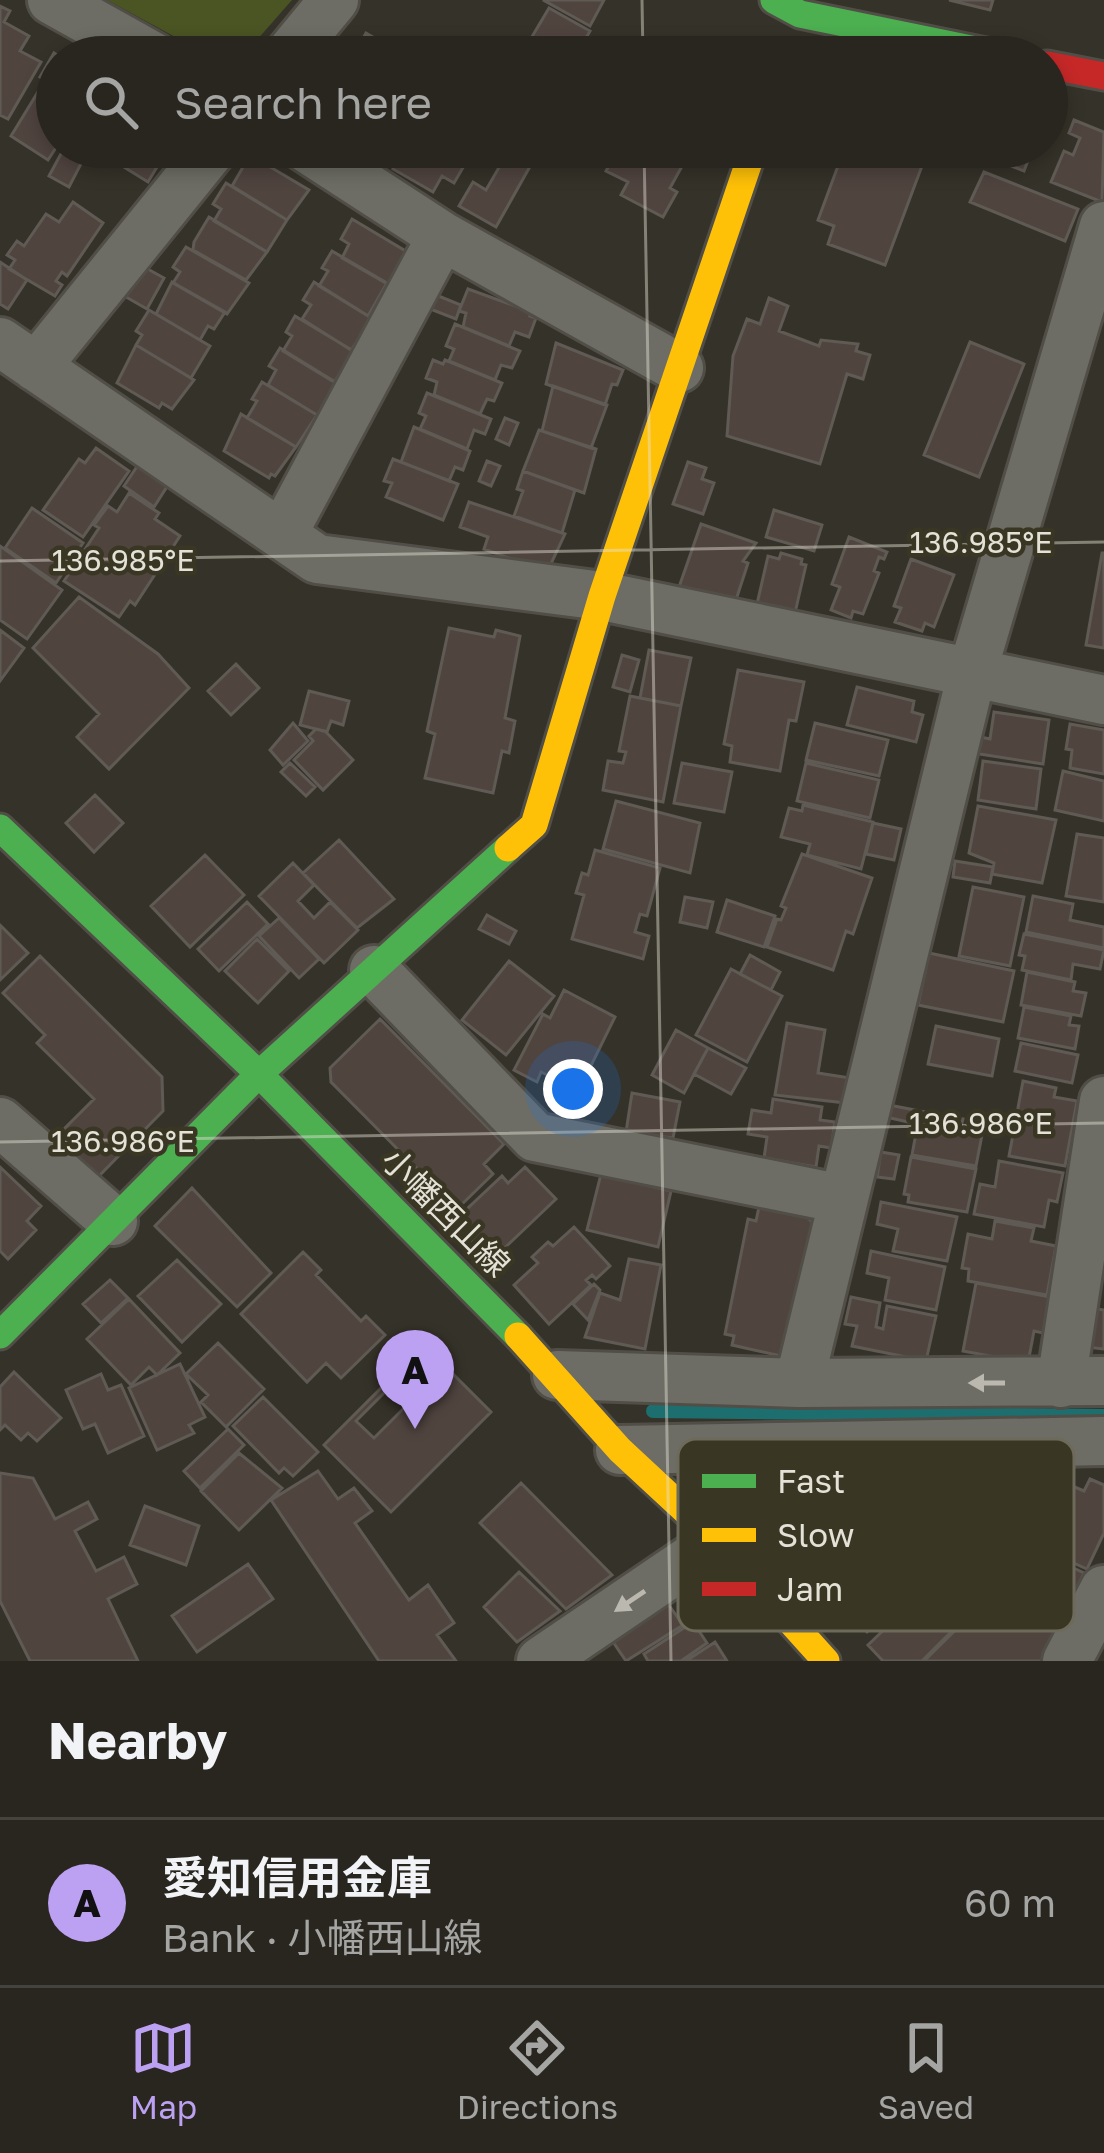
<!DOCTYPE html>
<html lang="en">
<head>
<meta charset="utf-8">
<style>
	:root { --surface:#28261f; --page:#34322c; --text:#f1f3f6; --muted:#a5a5a4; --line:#44433d; --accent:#bca0f2 }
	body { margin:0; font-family:"Golos Text","Noto Sans JP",sans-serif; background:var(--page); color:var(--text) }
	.you { position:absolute; left:573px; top:1089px; width:42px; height:42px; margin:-30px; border:9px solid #fff; border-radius:50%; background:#1a73e8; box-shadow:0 0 0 18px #1a73e833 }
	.badge { display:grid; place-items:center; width:78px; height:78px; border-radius:50%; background:var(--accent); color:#111; font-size:39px; font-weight:700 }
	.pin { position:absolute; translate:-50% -99px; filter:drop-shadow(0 3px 6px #0008) }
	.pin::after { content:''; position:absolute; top:63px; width:42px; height:36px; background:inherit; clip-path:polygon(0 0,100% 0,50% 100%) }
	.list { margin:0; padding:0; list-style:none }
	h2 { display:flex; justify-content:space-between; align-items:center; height:156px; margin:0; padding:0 48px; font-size:51px }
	h2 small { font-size:39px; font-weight:400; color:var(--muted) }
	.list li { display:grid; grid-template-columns:78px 1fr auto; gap:36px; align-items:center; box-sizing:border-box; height:168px; padding:0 48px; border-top:3px solid var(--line) }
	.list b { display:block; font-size:45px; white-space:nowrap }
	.list p { margin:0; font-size:39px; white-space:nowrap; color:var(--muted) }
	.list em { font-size:39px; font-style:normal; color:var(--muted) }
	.icon { flex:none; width:66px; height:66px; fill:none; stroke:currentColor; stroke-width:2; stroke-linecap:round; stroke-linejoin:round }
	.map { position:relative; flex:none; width:1104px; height:1661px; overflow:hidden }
	.search { position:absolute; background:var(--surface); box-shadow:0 6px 18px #0003; left:36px; right:36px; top:36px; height:132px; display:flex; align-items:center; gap:30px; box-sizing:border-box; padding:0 42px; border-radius:66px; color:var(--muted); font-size:45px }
	.sheet { height:324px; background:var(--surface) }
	nav { display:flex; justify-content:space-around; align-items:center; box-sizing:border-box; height:168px; border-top:3px solid var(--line); background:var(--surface); font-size:33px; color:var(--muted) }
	nav a { display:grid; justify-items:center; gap:6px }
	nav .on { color:var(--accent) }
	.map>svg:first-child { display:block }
	.green { fill:#4b5423 }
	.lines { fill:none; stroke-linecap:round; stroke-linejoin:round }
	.stream { stroke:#1d6f6f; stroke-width:14 }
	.building { fill:#50443f; stroke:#5f5a54; stroke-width:3; fill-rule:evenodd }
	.street-casing { stroke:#504e46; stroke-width:54 }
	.fast-casing { stroke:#504e46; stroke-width:33 }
	.slow-casing { stroke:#504e46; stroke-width:33 }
	.jam-casing { stroke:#504e46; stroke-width:33 }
	.street { stroke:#6e6d65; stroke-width:48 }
	.fast { stroke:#4caf50; stroke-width:27 }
	.slow { stroke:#ffc107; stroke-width:27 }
	.jam { stroke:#c62828; stroke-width:27 }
	.oneway { fill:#bbb9af }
	.ticks { fill:none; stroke:#e4e2d7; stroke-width:3; stroke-opacity:0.45 }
	.labels { text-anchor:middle; stroke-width:9; stroke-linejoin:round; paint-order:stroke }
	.street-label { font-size:33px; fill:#e4e2d7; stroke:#3a3624 }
	.key { fill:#3a3624; stroke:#6d6a5a; stroke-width:3 }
	.key-label { font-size:33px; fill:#e4e2d7 }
	.ticks-label { font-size:30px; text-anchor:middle; fill:#e4e2d7; stroke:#3a3624; stroke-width:9; stroke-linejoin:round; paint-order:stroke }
</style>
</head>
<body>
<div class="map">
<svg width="1104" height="1661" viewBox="0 0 1104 1661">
	<rect width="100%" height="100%" fill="#353229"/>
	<path class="green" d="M 107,0 L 292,0 L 242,57 L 212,57 Z"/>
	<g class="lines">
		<path class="stream" d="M 653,1411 L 1104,1416"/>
	</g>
	<path class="building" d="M 543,0 L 604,0 L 590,26 Z
		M 949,0 L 993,0 L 990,10 Z
		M 0,6 L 10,11 L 4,22 L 29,36 L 20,51 L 41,62 L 8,119 L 0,115 Z
		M 549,8 L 590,31 L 586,38 L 596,44 L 588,57 L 520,57 Z
		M 366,33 L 407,57 L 341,57 L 347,47 L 355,52 Z
		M 54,53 L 60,57 L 57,57 L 57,87 L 40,77 Z
		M 41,87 L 54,96 L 57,92 L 57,146 L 48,160 L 11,136 Z
		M 1074,120 L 1104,132 L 1102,202 L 1051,182 L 1064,151 L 1073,155 L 1080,138 L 1069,133 Z
		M 78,147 L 110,147 L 101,161 Z
		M 129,147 L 169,147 L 148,182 L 119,164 Z
		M 386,147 L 447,147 L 468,159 L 454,183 L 442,176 L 433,192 L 393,169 L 398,159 L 384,150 Z
		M 492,147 L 541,147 L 496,227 L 459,206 L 473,182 L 486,190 L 501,164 L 487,156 Z
		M 619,147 L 704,147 L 700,155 L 691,150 L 670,188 L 677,192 L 663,217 L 621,195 L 628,182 L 606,171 Z
		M 845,147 L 870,147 L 922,166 L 885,265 L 828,244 L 834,226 L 818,220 Z
		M 976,147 L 1033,147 L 1024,171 L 974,152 Z
		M 63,150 L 83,160 L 69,187 L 49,176 Z
		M 250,155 L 309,190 L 287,220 L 232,186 Z
		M 984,172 L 1078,209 L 1065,241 L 970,202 Z
		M 226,183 L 287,220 L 267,252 L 214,221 L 221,209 L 213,204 Z
		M 73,202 L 103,223 L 67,276 L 62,272 L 56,281 L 62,285 L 55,296 L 9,269 L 15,260 L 7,255 L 17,241 L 24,246 L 46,214 L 59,222 Z
		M 209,217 L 267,252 L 246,280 L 193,250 L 194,242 Z
		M 352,219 L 414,256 L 391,286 L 342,258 L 349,244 L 341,239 Z
		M 186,247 L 249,283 L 227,314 L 173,283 L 180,272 L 173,267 Z
		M 332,251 L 387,283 L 368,316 L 319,286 L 328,271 L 322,268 Z
		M 0,262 L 27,280 L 8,309 L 0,304 Z
		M 135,262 L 164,278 L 147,309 L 119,293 Z
		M 172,282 L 225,312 L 214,329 L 208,326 L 200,340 L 156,314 Z
		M 314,282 L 373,319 L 351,350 L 302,319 L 311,305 L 303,300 Z
		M 468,289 L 532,312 L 530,316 L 536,318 L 529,337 L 515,332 L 509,346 L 463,327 L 466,313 L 459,311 Z
		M 436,295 L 461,305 L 456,319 L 430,309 Z
		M 769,298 L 788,306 L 779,331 L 819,346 L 821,340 L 858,344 L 856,351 L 870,355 L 863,379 L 847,374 L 820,464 L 727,436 L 733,356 L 747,319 L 760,324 Z
		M 149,310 L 210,346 L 191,378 L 136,345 L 142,335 L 136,331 Z
		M 295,316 L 355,352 L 334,382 L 283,351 L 292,336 L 286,332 Z
		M 455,324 L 520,351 L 512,368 L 501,365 L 495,380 L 449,361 L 454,349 L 446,346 Z
		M 970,342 L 1024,364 L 979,477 L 924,455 Z
		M 556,343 L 623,370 L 617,385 L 612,384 L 605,405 L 546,384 Z
		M 136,345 L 194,380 L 172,409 L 162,403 L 159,408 L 117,383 Z
		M 280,348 L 340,385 L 317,415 L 268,385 L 276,370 L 269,366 Z
		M 433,360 L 443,364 L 445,360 L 502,383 L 494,401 L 487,399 L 480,414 L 434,395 L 437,382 L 426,378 Z
		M 262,382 L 317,415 L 296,447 L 247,418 L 257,401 L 252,399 Z
		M 553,386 L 607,405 L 591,448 L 542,431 Z
		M 427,393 L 491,419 L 485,434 L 474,430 L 467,449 L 420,429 L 426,416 L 419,413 Z
		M 241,414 L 296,447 L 275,476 L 271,474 L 269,478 L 224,451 Z
		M 505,418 L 518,423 L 509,445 L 496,439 Z
		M 414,427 L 470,451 L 463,470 L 455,467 L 449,481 L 401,462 Z
		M 539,430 L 596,449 L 584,493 L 523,471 Z
		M 96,448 L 129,471 L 83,537 L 43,510 L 79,459 L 85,463 Z
		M 393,459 L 458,484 L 443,520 L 386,497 L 392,483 L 384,481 Z
		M 487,461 L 500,466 L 491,486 L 479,481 Z
		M 140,462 L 170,482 L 154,507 L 124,486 Z
		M 688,462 L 706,468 L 702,479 L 714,483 L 703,514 L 673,504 Z
		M 523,471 L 575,490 L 562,533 L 514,516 L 523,491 L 517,489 Z
		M 129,493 L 159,513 L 155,519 L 180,536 L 135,605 L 130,601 L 119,617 L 64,581 L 99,528 L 94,525 L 108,506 L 117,512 Z
		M 469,502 L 565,534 L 549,568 L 541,570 L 484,549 L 488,537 L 460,527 Z
		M 32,508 L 83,543 L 56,583 L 5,548 Z
		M 774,510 L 822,525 L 814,551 L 766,537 Z
		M 701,524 L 756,543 L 743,561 L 748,563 L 734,606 L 679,587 Z
		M 849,537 L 887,552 L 884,559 L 879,557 L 874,571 L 879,573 L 863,614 L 853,611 L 851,618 L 831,610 L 840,587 L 832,584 Z
		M 0,546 L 62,590 L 27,639 L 0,620 Z
		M 781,553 L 802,559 L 801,564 L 806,565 L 795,613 L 757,604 L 768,556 L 779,559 Z
		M 1102,553 L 1104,553 L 1104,648 L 1086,645 Z
		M 911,559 L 954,575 L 934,627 L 925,623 L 922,631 L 895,622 L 901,608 L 894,606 Z
		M 79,597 L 158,654 L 189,688 L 109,769 L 77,737 L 99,714 L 33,648 Z
		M 449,628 L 494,637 L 496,630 L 520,636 L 505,718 L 515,721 L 509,753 L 502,751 L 493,793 L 425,778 L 435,734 L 427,731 Z
		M 0,630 L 24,648 L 0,681 Z
		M 649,650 L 691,658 L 681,706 L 640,698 Z
		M 622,655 L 639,660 L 630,692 L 613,687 Z
		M 236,664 L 259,688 L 231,715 L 208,691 Z
		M 738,670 L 804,682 L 796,721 L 789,720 L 780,771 L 730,762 L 732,746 L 724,744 Z
		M 857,687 L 914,701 L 912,712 L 923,715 L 916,742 L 847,725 Z
		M 309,691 L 349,701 L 343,725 L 331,721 L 327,732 L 300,725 Z
		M 630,696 L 681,706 L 663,802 L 603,790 L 608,761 L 623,763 L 626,752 L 619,751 Z
		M 994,712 L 1049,720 L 1043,764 L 973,753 L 976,736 L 990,739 Z
		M 293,723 L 308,741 L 283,765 L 270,750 Z
		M 815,723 L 888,740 L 879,776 L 806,760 Z
		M 1070,724 L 1104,730 L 1104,774 L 1070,768 L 1072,750 L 1066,749 Z
		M 316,729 L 325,731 L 353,760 L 323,790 L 294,760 L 313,741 L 309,736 Z
		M 983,761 L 1041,769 L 1036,809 L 978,800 Z
		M 290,763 L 315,787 L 306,796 L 281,772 Z
		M 682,763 L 732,772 L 724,812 L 674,803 Z
		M 806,763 L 879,780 L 870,818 L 797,801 Z
		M 1063,771 L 1104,781 L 1104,821 L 1055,810 Z
		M 95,795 L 123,823 L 94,852 L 66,823 Z
		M 616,801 L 700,823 L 690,873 L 603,849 Z
		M 803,805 L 873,822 L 861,869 L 807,855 L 810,844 L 781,837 L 789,808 L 802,811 Z
		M 978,806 L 1056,820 L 1042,883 L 992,874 L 994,863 L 969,853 Z
		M 873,823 L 901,829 L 894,860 L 866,854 Z
		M 1077,834 L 1104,838 L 1104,902 L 1066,896 Z
		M 339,840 L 394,899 L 357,928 L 303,873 Z
		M 595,850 L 660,868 L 647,916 L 640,914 L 635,932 L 649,936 L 643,959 L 572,939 L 584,895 L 576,893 L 582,873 L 588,875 Z
		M 802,854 L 872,878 L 853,934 L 846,931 L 833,970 L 767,947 L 777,919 L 781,920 L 786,908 L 781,906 Z
		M 205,855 L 244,895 L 190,947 L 151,906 Z
		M 955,861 L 993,867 L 990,883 L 953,877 Z
		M 293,863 L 314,885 L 298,901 L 314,918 L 330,902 L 358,930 L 324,963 L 259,896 Z
		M 973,887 L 1024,897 L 1010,966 L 959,956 Z
		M 1033,896 L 1073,904 L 1070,920 L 1104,927 L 1104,948 L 1026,932 Z
		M 685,897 L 713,902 L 707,928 L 680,922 Z
		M 727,900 L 775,916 L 764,947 L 717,932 Z
		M 247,902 L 268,924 L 219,971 L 198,949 Z
		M 487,915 L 516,931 L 509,944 L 479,929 Z
		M 279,918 L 319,959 L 299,978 L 259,936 Z
		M 0,925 L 28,953 L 0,980 Z
		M 1024,934 L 1104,950 L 1100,969 L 1073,964 L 1071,980 L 1022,970 L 1025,956 L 1019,955 Z
		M 257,939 L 289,971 L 258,1003 L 225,971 Z
		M 929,953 L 1014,971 L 1003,1022 L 918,1005 Z
		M 750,955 L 780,972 L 771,990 L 740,974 Z
		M 40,956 L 162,1077 L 163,1111 L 90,1185 L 49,1144 L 94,1099 L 37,1043 L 45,1035 L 3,993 Z
		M 509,961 L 554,996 L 506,1055 L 462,1020 Z
		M 731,969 L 782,996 L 747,1062 L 696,1035 Z
		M 1027,972 L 1075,982 L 1073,991 L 1086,993 L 1081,1016 L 1021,1005 Z
		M 564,990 L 615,1017 L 579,1090 L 541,1072 L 537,1082 L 514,1070 L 543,1014 L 550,1018 Z
		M 1024,1007 L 1071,1016 L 1069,1025 L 1079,1026 L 1075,1049 L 1018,1038 Z
		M 380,1019 L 504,1144 L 484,1164 L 493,1174 L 457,1209 L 331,1082 L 330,1068 Z
		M 787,1023 L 825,1030 L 818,1073 L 850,1078 L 846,1103 L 775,1095 Z
		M 936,1026 L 999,1039 L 992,1076 L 928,1064 Z
		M 676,1030 L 708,1048 L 684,1093 L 652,1075 Z
		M 1021,1043 L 1078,1055 L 1072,1083 L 1015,1071 Z
		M 708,1048 L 746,1068 L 731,1094 L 694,1074 Z
		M 1023,1081 L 1056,1088 L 1054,1097 L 1077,1101 L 1065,1166 L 1009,1156 Z
		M 568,1088 L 584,1095 L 569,1127 L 554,1120 Z
		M 632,1093 L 680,1102 L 673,1138 L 626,1132 Z
		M 773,1099 L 822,1107 L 820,1120 L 835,1122 L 831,1148 L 819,1146 L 816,1167 L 764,1158 L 767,1137 L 748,1134 L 752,1110 L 771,1113 Z
		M 889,1105 L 920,1111 L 917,1124 L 886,1117 Z
		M 920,1111 L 963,1119 L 960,1131 L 982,1135 L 976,1166 L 912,1155 Z
		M 881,1152 L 899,1155 L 894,1179 L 877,1177 Z
		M 911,1157 L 976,1169 L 967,1212 L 908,1202 L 909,1195 L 904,1194 Z
		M 999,1161 L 1063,1173 L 1057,1202 L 1049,1200 L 1044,1227 L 974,1214 L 980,1184 L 995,1187 Z
		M 0,1167 L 41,1206 L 27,1221 L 36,1230 L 8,1259 L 0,1251 Z
		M 525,1167 L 556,1199 L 491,1261 L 453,1222 L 502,1176 L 508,1183 Z
		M 601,1174 L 671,1191 L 658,1247 L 587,1230 Z
		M 192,1188 L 271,1273 L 237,1307 L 155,1226 Z
		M 881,1202 L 957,1217 L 947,1261 L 893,1251 L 898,1229 L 877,1224 Z
		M 759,1207 L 806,1215 L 816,1227 L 794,1347 L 781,1356 L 732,1345 L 734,1336 L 725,1334 L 748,1219 L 756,1221 Z
		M 995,1221 L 1034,1228 L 1031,1241 L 1056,1246 L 1047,1295 L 968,1281 L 969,1269 L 962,1268 L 968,1234 L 992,1239 Z
		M 574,1227 L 610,1266 L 596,1279 L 592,1275 L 586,1280 L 591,1285 L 549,1324 L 514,1285 L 538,1263 L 532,1257 L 548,1242 L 553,1246 Z
		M 871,1251 L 945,1267 L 936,1310 L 885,1300 L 889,1278 L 867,1273 Z
		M 303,1252 L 321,1270 L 316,1275 L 361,1321 L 366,1316 L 385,1335 L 341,1378 L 326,1363 L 307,1382 L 241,1314 Z
		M 629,1259 L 661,1265 L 645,1349 L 585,1337 L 600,1293 L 620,1300 Z
		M 177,1260 L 221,1304 L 182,1342 L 138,1296 Z
		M 110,1280 L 128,1298 L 101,1323 L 83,1304 Z
		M 976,1283 L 1050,1297 L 1043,1333 L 1034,1331 L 1028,1363 L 963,1351 Z
		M 594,1284 L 600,1290 L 588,1320 L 573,1304 Z
		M 851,1297 L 880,1303 L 876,1327 L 883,1329 L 887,1306 L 936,1316 L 926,1361 L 852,1346 L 857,1326 L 845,1324 Z
		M 129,1299 L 180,1353 L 157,1375 L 149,1367 L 131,1385 L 87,1339 Z
		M 1091,1308 L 1104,1310 L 1104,1349 L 1086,1347 Z
		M 218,1343 L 264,1389 L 226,1427 L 201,1402 L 208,1395 L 186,1374 Z
		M 424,1345 L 491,1412 L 391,1512 L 324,1445 ZM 400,1377 L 418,1394 L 374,1438 L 356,1421 Z
		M 180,1364 L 205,1417 L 189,1425 L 194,1433 L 157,1450 L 129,1388 Z
		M 14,1372 L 61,1418 L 37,1441 L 28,1433 L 21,1440 L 5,1425 L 0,1430 L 0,1387 Z
		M 101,1374 L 108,1390 L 121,1385 L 144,1436 L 108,1453 L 95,1424 L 83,1429 L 66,1390 Z
		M 263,1397 L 318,1452 L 293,1476 L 284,1468 L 279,1473 L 233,1426 Z
		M 228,1429 L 244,1445 L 200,1488 L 184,1471 Z
		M 239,1453 L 282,1488 L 239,1530 L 201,1491 Z
		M 318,1471 L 338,1499 L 354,1488 L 372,1511 L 355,1523 L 409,1600 L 428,1585 L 454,1623 L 437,1635 L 456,1661 L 379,1661 L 271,1500 Z
		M 0,1473 L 33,1478 L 55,1519 L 88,1502 L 97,1519 L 75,1531 L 96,1571 L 124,1557 L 137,1584 L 108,1599 L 138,1661 L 30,1661 L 0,1601 Z
		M 1090,1479 L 1104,1485 L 1104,1533 L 1087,1569 L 1034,1545 L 1063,1482 L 1084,1491 Z
		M 521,1483 L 612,1575 L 566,1609 L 480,1523 Z
		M 145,1506 L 199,1526 L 186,1565 L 130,1545 Z
		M 858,1534 L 903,1579 L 897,1586 L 905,1595 L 867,1632 L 813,1578 Z
		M 1039,1552 L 1084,1573 L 1076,1589 L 1082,1592 L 1064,1631 L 1013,1607 Z
		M 248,1564 L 273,1599 L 197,1652 L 172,1616 Z
		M 519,1572 L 560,1611 L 517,1642 L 484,1607 Z
		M 938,1578 L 984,1599 L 922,1661 L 883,1661 L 868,1645 Z
		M 666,1601 L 683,1625 L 626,1661 L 611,1639 Z
		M 985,1601 L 1064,1635 L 1052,1661 L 924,1661 Z
		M 693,1622 L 707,1643 L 681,1661 L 648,1661 L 644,1654 Z
		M 715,1642 L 727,1661 L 686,1661 Z"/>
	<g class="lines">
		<defs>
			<path id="street" d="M 52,0 L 154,57
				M 287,57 L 334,0
				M 305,147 L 442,236 L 679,368
				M 0,342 L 317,559 L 602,596 L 1104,700
				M 36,367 L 214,147
				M 282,535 L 442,236
				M 374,970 L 535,1137 L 842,1199
				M 0,1122 L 113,1221
				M 557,1375 L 799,1383 L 1104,1381
				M 799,1383 L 972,673 L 1104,226
				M 1061,1383 L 1104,1101
				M 620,1450 L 1104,1441
				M 541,1661 L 718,1541
				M 1067,1661 L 1104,1590"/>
			<path id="fast" d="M 774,0 L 800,14 L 1010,57
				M 0,828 L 259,1074 L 518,1336
				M 0,1335 L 259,1074 L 508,848"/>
			<path id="slow" d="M 508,848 L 534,825 L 602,596 L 754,147
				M 518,1336 L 620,1450 L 718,1541 L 826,1661"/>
			<path id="jam" d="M 1047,65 L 1104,76"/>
		</defs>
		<use href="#street" class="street-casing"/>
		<use href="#fast" class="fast-casing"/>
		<use href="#slow" class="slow-casing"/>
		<use href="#jam" class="jam-casing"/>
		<use href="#street" class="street"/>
		<use href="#fast" class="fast"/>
		<use href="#slow" class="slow"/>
		<use href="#jam" class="jam"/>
	</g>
	<defs><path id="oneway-solid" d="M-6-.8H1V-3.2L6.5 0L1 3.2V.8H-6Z" transform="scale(3)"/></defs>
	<g class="oneway">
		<use href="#oneway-solid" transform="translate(987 1383) rotate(-180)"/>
		<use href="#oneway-solid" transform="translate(630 1601) rotate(146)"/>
	</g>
	<path class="ticks" d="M 642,0 L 643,57M 644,147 L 671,1661M 0,561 L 1104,542M 0,1142 L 1104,1123"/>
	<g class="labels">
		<g class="street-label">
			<text transform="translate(446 1212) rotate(45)" y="12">小幡西山線</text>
		</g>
	</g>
	<rect x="678" y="1439" width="396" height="192" rx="18" class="key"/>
	<rect x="702" y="1474" width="54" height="14" fill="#4caf50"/>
	<rect x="702" y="1528" width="54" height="14" fill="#ffc107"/>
	<rect x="702" y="1582" width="54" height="14" fill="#c62828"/>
	<g class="key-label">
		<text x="777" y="1493">Fast</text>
		<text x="777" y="1547">Slow</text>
		<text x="777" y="1601">Jam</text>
	</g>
	<g class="ticks-label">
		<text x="981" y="553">136.985°E</text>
		<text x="123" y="571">136.985°E</text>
		<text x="981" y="1134">136.986°E</text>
		<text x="123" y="1152">136.986°E</text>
	</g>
</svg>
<div class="you"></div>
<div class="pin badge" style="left:415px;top:1429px">A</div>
<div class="search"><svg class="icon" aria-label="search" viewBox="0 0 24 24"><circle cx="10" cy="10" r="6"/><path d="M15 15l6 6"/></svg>Search here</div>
</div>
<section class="sheet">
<h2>Nearby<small></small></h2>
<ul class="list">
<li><span class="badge">A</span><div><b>愛知信用金庫</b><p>Bank · 小幡西山線</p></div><em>60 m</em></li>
</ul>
</section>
<nav>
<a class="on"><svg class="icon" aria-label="map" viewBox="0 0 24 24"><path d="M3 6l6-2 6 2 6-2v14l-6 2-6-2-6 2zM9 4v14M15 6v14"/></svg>Map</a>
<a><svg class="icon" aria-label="directions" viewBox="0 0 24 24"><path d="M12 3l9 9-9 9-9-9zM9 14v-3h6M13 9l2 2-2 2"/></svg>Directions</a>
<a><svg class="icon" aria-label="saved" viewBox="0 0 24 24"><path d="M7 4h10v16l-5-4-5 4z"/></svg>Saved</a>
</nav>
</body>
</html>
